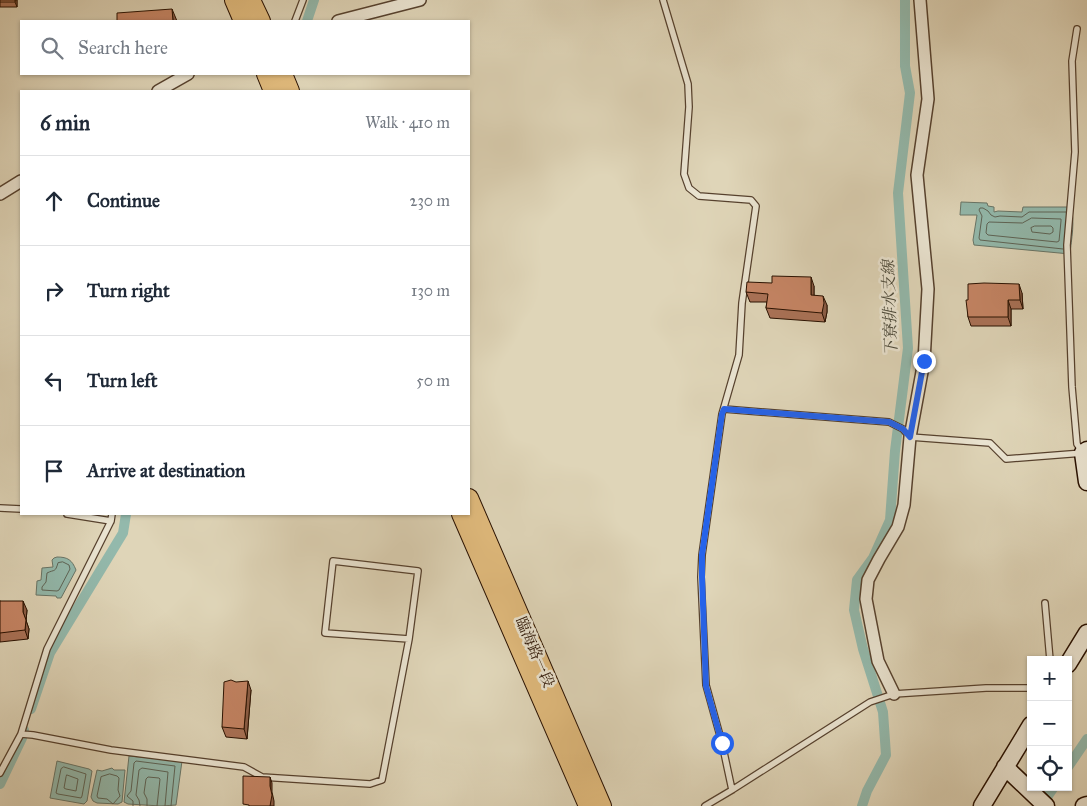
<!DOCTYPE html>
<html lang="en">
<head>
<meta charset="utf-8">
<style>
	:root { --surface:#fff; --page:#f2f2f3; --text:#1f2937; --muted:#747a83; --line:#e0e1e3 }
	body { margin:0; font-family:"IM FELL Great Primer","Noto Serif TC",serif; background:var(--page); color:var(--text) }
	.controls { position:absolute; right:15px; bottom:15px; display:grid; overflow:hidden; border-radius:0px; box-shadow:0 1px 4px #0004 }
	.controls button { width:45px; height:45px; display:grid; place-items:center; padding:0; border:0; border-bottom:1px solid var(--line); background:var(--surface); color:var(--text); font:25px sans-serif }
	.stop { position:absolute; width:15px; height:15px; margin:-11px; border:4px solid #2563eb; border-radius:50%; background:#fff }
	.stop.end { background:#2563eb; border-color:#fff; box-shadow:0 1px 5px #0008 }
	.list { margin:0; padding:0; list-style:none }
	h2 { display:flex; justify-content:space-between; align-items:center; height:65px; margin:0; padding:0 20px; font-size:21px }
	h2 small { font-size:16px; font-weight:400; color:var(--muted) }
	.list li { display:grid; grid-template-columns:32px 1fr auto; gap:15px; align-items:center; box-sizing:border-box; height:90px; padding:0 20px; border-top:1px solid var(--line) }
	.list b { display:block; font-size:19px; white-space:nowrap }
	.list em { font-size:16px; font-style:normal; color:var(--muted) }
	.icon { flex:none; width:28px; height:28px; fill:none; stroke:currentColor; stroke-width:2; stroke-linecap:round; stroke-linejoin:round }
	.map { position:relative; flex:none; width:1087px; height:806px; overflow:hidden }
	.search { position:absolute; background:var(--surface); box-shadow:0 1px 4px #0004; left:20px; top:20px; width:450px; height:55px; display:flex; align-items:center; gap:12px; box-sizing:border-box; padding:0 18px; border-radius:0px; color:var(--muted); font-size:19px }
	.panel { position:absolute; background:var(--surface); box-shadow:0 1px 4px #0004; left:20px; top:90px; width:450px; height:425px; border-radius:0px }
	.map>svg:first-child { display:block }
	.water { fill:#93b9ac; stroke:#687567 }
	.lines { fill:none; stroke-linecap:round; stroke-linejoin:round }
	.shore { stroke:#5e6456; stroke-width:1 }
	.canal { stroke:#93b9ac; stroke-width:10 }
	.lane-casing { stroke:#56412e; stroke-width:8 }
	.street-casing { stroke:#56412e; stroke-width:14 }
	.secondary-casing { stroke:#281000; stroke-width:19 }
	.primary-casing { stroke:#281000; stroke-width:20 }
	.lane { stroke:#eae4d1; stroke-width:5.5 }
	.street { stroke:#eae4d1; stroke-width:11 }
	.secondary { stroke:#eae4d1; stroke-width:16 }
	.primary { stroke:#e0ba7c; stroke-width:18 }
	.wall { fill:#aa7257; stroke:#281000 }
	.shaded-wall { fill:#8b5d47; stroke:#281000 }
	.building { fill:#c68565; stroke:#281000 }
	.route { stroke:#2563eb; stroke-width:6 }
	.labels { text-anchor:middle; stroke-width:5; stroke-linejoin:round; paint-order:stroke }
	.street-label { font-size:15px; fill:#281000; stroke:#eae4d1 }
	.water-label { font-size:16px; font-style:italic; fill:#4d4b3c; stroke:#eae4d1 }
</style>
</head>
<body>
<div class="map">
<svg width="1087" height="806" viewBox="0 0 1087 806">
	<rect width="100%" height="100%" fill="#dfd5b8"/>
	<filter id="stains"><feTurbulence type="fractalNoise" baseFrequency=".004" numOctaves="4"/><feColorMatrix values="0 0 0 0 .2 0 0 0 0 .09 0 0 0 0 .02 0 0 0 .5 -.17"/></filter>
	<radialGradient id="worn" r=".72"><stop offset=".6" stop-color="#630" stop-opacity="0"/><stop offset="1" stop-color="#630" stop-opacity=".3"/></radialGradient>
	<path class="water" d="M 961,202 L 987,203 L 988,206 L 994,207 L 994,212 L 998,211 L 1022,212 L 1023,207 L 1070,207 C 1076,218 1071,241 1070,254 L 974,245 L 973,240 L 977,215 L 960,215 Z
		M 57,557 C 68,557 72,560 76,570 L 61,598 L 57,598 L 56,596 L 36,595 L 37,581 L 41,580 L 42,568 L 53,567 L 52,560 L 54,558 Z
		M 129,756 L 182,761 L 176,805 L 161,806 L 128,804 L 124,802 Z
		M 57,761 L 89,769 L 92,771 L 87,801 L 84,804 L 50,798 Z
		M 112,768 L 114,770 L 125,770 L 122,802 L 118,804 L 97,803 L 93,801 L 91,797 L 97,770 L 102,771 Z"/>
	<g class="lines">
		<path class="shore" d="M 1032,218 L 1061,219 L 1061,221 L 1059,241 L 1057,242 L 988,235 L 986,233 L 987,224 L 989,222 L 1022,223 Z
			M 1035,226 L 1051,226 L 1053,228 L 1053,232 L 1050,234 L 1032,232 L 1031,228 Z
			M 1063,249 L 980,240 L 979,238 L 982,216 L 979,210 L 980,208 L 983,208 L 988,211 L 991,215 L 995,217 L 1000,216 L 1022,217 L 1029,212 L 1066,212
			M 63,562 L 69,565 L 70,569 L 59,590 L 57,591 L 42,590 L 42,587 L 46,582 L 47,573 C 55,569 55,573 58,563 Z
			M 64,767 L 86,774 L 82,796 L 81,798 L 58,794 L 56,793 L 61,769 Z
			M 110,774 L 117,776 L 119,778 L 118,790 L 120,796 L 113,804 L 107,799 L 98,798 L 97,796 L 101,777 Z
			M 67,775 L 78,779 L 76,791 L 66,789 L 64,788 L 66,777 Z
			M 133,806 L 133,801 L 127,796 L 131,791 L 134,763 L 136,761 L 175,766 L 171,806
			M 140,806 L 139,800 L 136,795 L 139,770 L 142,768 L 168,772 L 165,806
			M 147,806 L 147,799 L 144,793 L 146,779 L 148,777 L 159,778 L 160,779 L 157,806"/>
		<path class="canal" d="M 307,21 L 314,0
			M 31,709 L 50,653 L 123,533 L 126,514
			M 1068,767 L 1087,739
			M 0,784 L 22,738 L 24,730
			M 862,806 L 867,791 L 886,755 L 883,712 L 863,649 L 854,610 L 857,580 L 873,558 L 890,520 L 895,451 L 908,348 L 898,193 L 910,93 L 905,66 L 905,0
			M 1041,806 L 1054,787"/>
		<defs>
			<path id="lane" d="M 663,0 L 688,84 L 689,107 L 684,174 L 689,188 L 699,196 L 751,200 L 756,206 L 742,303 L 739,355 L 722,414 L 702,555 L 701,577 L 706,685 L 722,743 L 732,790
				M 295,21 L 303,0
				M 724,409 L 889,422 L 903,429 L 910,437 L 990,443 L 1006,459 L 1083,453 L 1077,444 L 1072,387 L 1067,245 L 1075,152 L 1072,61 L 1077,29
				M 0,508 L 21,509
				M 67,514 L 111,521
				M 1045,603 L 1050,660
				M 21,734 L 33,735 L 111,750 L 244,767 L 262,777 L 370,784 L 382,780 L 409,639 L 418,571 L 333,561 L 325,633 L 409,639
				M 0,773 L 21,734 L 47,649 L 111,521 L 112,514
				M 705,806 L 732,790 L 870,702 L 894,694 L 986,688 L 1031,688"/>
			<path id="street" d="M 338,21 L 420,0
				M 158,91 L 188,74
				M 0,194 L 21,181
				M 894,694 L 878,661 L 866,599 L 868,580 L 879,559 L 898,527 L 904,505 L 910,437 L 924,361 L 928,289 L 917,175 L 928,99 L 920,0"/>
			<path id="secondary" d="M 1087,450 L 1083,453 L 1087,482
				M 1068,664 L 1087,633
				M 1005,767 L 1046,806
				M 982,806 L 1031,725
				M 1084,806 L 1087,805"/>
			<path id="primary" d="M 234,0 L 243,21
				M 251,0 L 261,21
				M 266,74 L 273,91
				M 283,74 L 290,91
				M 469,498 L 602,806
				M 461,514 L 588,806"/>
		</defs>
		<use href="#lane" class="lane-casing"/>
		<use href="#street" class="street-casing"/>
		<use href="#secondary" class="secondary-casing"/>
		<use href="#primary" class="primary-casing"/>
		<use href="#lane" class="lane"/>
		<use href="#street" class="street"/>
		<use href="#secondary" class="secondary"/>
		<use href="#primary" class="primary"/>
	</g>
	<path class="wall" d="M 0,0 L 17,0 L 17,7 L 0,7 Z
		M 814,286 L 814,295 L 827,305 L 827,312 L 825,322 L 770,318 L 766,308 L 767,302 L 750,302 L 746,292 Z
		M 1022,293 L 1023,309 L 1011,309 L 1011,326 L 971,326 L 968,317 L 968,300 Z
		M 0,601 L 27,610 L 26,621 L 29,629 L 28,639 L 0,642 Z
		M 251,690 L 247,739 L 226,737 L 222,727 Z"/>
	<path class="shaded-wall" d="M 15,0 L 17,0 L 17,7 L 15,2 Z
		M 172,9 L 177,21 L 173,21 Z
		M 811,277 L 814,286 L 814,304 L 811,295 Z
		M 1019,284 L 1022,293 L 1023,309 L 1020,300 Z
		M 823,296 L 827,305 L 827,312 L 825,322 L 822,313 Z
		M 1008,300 L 1011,309 L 1011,326 L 1008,317 Z
		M 23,601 L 27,610 L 26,621 L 23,612 Z
		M 26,620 L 29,629 L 28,639 L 25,630 Z
		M 248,681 L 251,690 L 247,739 L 244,729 Z
		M 270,777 L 272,783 L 272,792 L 274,801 L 274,806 L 270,806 Z"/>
	<path class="building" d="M 0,0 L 15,0 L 15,2 L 0,2 Z
		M 172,9 L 173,21 L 117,21 L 117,13 Z
		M 772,276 L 811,277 L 811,295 L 823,296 L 824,303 L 822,313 L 766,308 L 768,294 L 746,292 L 747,282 L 772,283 Z
		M 984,283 L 1019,284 L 1020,300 L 1008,300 L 1008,317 L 968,317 L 966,300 L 968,300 L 968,284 Z
		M 0,601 L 23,601 L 23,612 L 26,620 L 25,630 L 0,633 Z
		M 231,680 L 236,682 L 248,681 L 244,729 L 222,727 L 224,682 Z
		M 243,776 L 270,777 L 270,786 L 272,795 L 270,806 L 249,806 L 249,805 L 243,804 Z"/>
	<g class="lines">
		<path class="route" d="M 722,743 L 706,686 L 702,577 L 702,555 L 722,414 L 724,409 L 889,422 L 903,429 L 910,437 L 924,361"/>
	</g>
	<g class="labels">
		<g class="street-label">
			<text transform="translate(535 652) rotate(67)" y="5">臨海路一段</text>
		</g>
		<g class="water-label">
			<text transform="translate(889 308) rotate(-92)" y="6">下寮排水支線</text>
		</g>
	</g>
	<rect width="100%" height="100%" filter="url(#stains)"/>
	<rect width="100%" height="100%" fill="url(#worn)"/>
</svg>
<div class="controls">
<button>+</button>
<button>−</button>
<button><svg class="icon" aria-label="locate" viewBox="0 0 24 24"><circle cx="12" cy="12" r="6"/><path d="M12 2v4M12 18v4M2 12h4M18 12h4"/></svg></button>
</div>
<div class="stop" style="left:722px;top:743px"></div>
<div class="stop end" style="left:924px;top:361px"></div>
<div class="search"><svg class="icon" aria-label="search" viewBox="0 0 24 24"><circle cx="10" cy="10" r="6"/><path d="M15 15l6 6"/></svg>Search here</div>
<section class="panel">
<h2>6 min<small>Walk · 410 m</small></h2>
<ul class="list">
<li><svg class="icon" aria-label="ahead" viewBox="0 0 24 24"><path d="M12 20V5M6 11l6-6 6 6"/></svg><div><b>Continue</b></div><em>230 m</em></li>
<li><svg class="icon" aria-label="right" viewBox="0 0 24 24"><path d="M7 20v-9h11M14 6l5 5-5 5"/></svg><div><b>Turn right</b></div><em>130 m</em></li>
<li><svg class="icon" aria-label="left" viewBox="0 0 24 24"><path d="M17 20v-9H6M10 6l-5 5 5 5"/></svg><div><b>Turn left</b></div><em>50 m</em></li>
<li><svg class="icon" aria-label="arrive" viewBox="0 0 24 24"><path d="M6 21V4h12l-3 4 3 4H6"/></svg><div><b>Arrive at destination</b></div></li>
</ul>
</section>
</div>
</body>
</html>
